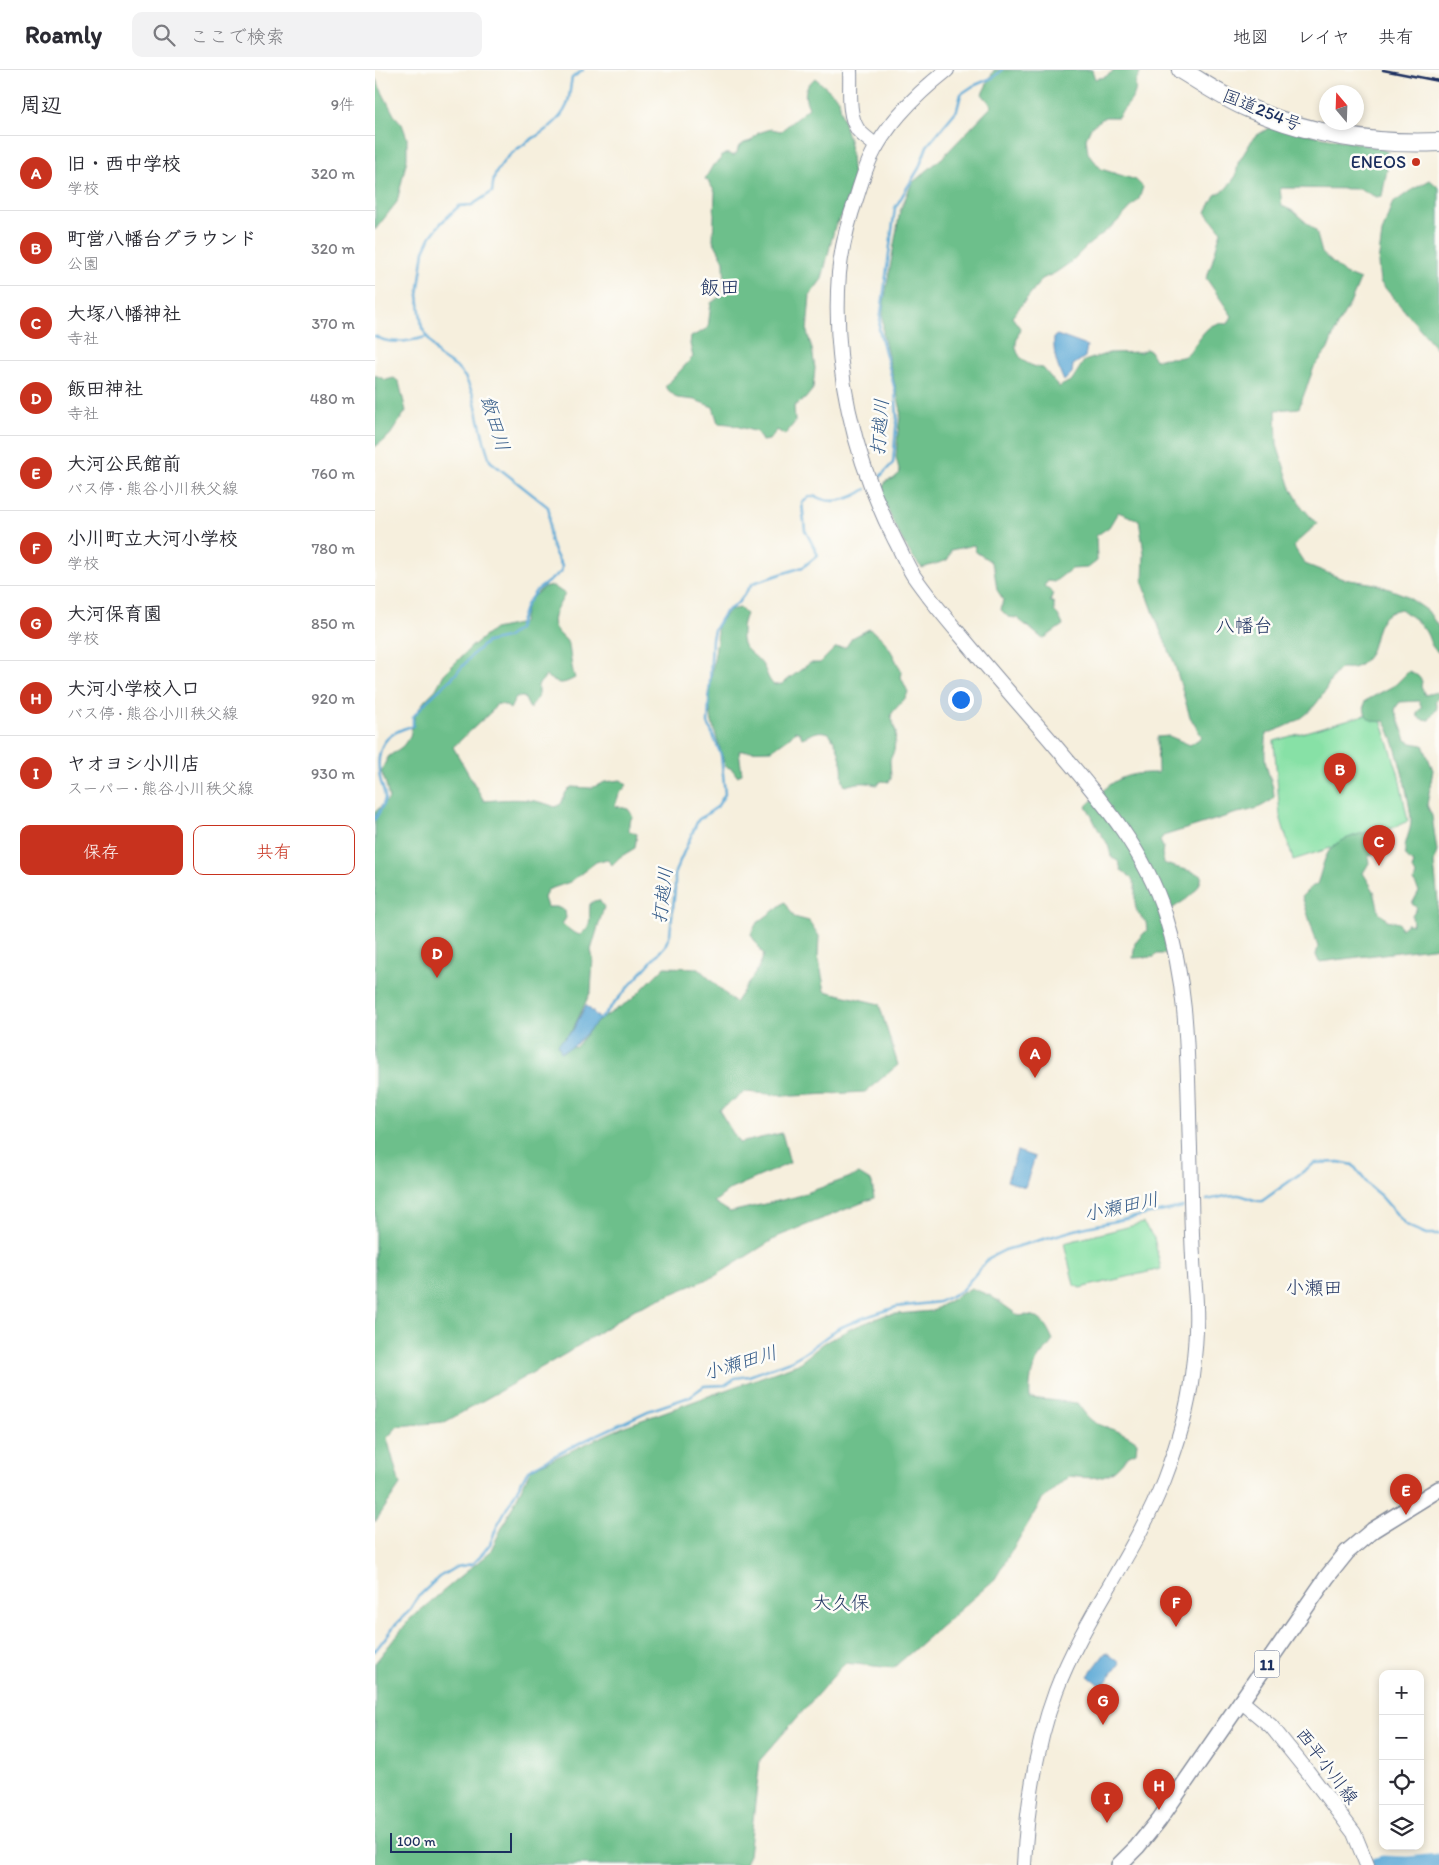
<!DOCTYPE html>
<html lang="ja">
<head>
<meta charset="utf-8">
<style>
	:root { --surface:#fff; --page:#f2f2f3; --text:#2b2b33; --muted:#7c7c81; --line:#e1e1e2; --accent:#c8321e }
	body { margin:0; font-family:Itim,"Klee One",sans-serif; background:var(--page); color:var(--text) }
	.controls { position:absolute; right:15px; bottom:15px; display:grid; overflow:hidden; border-radius:10px; box-shadow:0 2px 8px #0003 }
	.controls button { width:45px; height:45px; display:grid; place-items:center; padding:0; border:0; border-bottom:1px solid var(--line); background:var(--surface); color:var(--text); font:25px sans-serif }
	.compass { position:absolute; left:944px; top:15px; width:45px; height:45px; border-radius:50%; background:var(--surface); box-shadow:0 2px 8px #0003; rotate:341deg }
	.scale { position:absolute; left:15px; bottom:12px; width:122px; box-sizing:border-box; padding-left:5px; border:2px solid #1b2f5e; border-top:0; font-size:14px; line-height:18px; white-space:nowrap; color:#1b2f5e; -webkit-text-stroke:4px #fdfcf7; paint-order:stroke }
	.you { position:absolute; left:585px; top:629px; width:18px; height:18px; margin:-12px; border:4px solid #fff; border-radius:50%; background:#1a73e8; box-shadow:0 0 0 8px #1a73e833 }
	.badge { display:grid; place-items:center; width:32px; height:32px; border-radius:50%; background:var(--accent); color:#fff; font-size:16px; font-weight:700 }
	.pin { position:absolute; translate:-50% -41px; filter:drop-shadow(0 1px 2px #0008) }
	.pin::after { content:''; position:absolute; top:26px; width:18px; height:15px; background:inherit; clip-path:polygon(0 0,100% 0,50% 100%) }
	.list { margin:0; padding:0; list-style:none }
	h2 { display:flex; justify-content:space-between; align-items:center; height:65px; margin:0; padding:0 20px; font-size:21px }
	h2 small { font-size:16px; font-weight:400; color:var(--muted) }
	.list li { display:grid; grid-template-columns:32px 1fr auto; gap:15px; align-items:center; box-sizing:border-box; height:75px; padding:0 20px; border-top:1px solid var(--line) }
	.list b { display:block; font-size:19px; white-space:nowrap }
	.list p { margin:0; font-size:16px; white-space:nowrap; color:var(--muted) }
	.list em { font-size:16px; font-style:normal; color:var(--muted) }
	.actions { display:flex; gap:10px; padding:15px 20px }
	.actions a { flex:1; padding:11px 0; border:1px solid var(--accent); border-radius:10px; text-align:center; font-size:18px; color:var(--accent) }
	.actions .main { background:var(--accent); color:#fff }
	.icon { flex:none; width:28px; height:28px; fill:none; stroke:currentColor; stroke-width:2; stroke-linecap:round; stroke-linejoin:round }
	.map { position:relative; flex:none; width:1064px; height:1795px; overflow:hidden }
	header { display:flex; align-items:center; gap:30px; box-sizing:border-box; height:70px; padding:0 25px; background:var(--surface); border-bottom:1px solid var(--line) }
	header strong { font-size:24px }
	nav { display:flex; gap:28px; margin-inline-start:auto; font-size:18px }
	.search { width:350px; height:45px; background:var(--page); display:flex; align-items:center; gap:12px; box-sizing:border-box; padding:0 18px; border-radius:10px; color:var(--muted); font-size:19px }
	main { display:flex }
	aside { flex:1; background:var(--surface) }
	.map>svg:first-child { display:block }
	.green { fill:#87e1a6; stroke:#518882 }
	.forest { fill:#6dbf8b; stroke:#447774 }
	.water { fill:#5faad7; stroke:#3d6c9a }
	.lines { fill:none; stroke-linecap:round; stroke-linejoin:round }
	.stream { stroke:#5faad7; stroke-width:2.5 }
	.river { stroke:#5faad7; stroke-width:15 }
	.secondary-casing { stroke:#888f9e; stroke-width:16 }
	.primary-casing { stroke:#888f9e; stroke-width:18 }
	.highway-casing { stroke:#888f9e; stroke-width:20 }
	.secondary { stroke:#fff; stroke-width:14 }
	.primary { stroke:#fff; stroke-width:15 }
	.highway { stroke:#fff; stroke-width:18 }
	.rail { stroke:#1b2f5e; stroke-width:2.5 }
	.poi-dot { fill:#c8321e; stroke:#fdfcf7; stroke-width:2 }
	.labels { text-anchor:middle; stroke-width:5; stroke-linejoin:round; paint-order:stroke }
	.shield { fill:#fdfcf7; stroke:#5f6c8c; stroke-width:1 }
	.shield-label { font-size:16px; font-weight:bold; fill:#1b2f5e }
	.street-label { font-size:18px; fill:#1b2f5e; stroke:#fdfcf7 }
	.poi-label { font-size:18px; fill:#1b2f5e; stroke:#fdfcf7; text-anchor:end }
	.water-label { font-size:19px; font-style:italic; fill:#335a88; stroke:#fdfcf7 }
	.neighbourhood-label { font-size:19px; fill:#1b2f5e; stroke:#fdfcf7 }
	.quarter-label { font-size:20px; fill:#1b2f5e; stroke:#fdfcf7 }
</style>
</head>
<body>
<header>
<strong>Roamly</strong>
<div class="search"><svg class="icon" aria-label="search" viewBox="0 0 24 24"><circle cx="10" cy="10" r="6"/><path d="M15 15l6 6"/></svg>ここで検索</div>
<nav><a>地図</a><a>レイヤ</a><a>共有</a></nav>
</header>
<main>
<aside>
<h2>周辺<small>9件</small></h2>
<ul class="list">
<li><span class="badge">A</span><div><b>旧・西中学校</b><p>学校</p></div><em>320 m</em></li>
<li><span class="badge">B</span><div><b>町営八幡台グラウンド</b><p>公園</p></div><em>320 m</em></li>
<li><span class="badge">C</span><div><b>大塚八幡神社</b><p>寺社</p></div><em>370 m</em></li>
<li><span class="badge">D</span><div><b>飯田神社</b><p>寺社</p></div><em>480 m</em></li>
<li><span class="badge">E</span><div><b>大河公民館前</b><p>バス停 · 熊谷小川秩父線</p></div><em>760 m</em></li>
<li><span class="badge">F</span><div><b>小川町立大河小学校</b><p>学校</p></div><em>780 m</em></li>
<li><span class="badge">G</span><div><b>大河保育園</b><p>学校</p></div><em>850 m</em></li>
<li><span class="badge">H</span><div><b>大河小学校入口</b><p>バス停 · 熊谷小川秩父線</p></div><em>920 m</em></li>
<li><span class="badge">I</span><div><b>ヤオヨシ小川店</b><p>スーパー · 熊谷小川秩父線</p></div><em>930 m</em></li>
</ul>
<div class="actions"><a class="main">保存</a><a>共有</a></div>
</aside>
<div class="map">
<svg width="1064" height="1795" viewBox="0 0 1064 1795">
	<rect width="100%" height="100%" fill="#fdfcf7"/>
	<filter id="ink" filterUnits="userSpaceOnUse"><feTurbulence type="fractalNoise" baseFrequency=".02" numOctaves="2"/><feDisplacementMap in="SourceGraphic" scale="10" xChannelSelector="R" yChannelSelector="G"/><feConvolveMatrix kernelMatrix="1 2 1 2 8 2 1 2 1" color-interpolation-filters="sRGB"/></filter>
	<filter id="wash" filterUnits="userSpaceOnUse"><feTurbulence type="fractalNoise" baseFrequency=".0096" numOctaves="4" result="noise"/><feDisplacementMap in="SourceGraphic" scale="20" xChannelSelector="R" yChannelSelector="G"/><feGaussianBlur stdDeviation="1.12" result="paint"/><feColorMatrix in="noise" values="0 0 0 0 0 0 0 0 0 0 0 0 0 0 0 0 0 1.4 0 .05"/><feComposite in="paint" operator="in"/></filter>
	<g filter="url(#wash)">
		<rect width="100%" height="100%" fill="#f6efdd"/>
		<path class="green" d="M 1003,641 L 1023,702 L 1033,751 L 1015,759 L 918,790 L 905,746 L 899,671 Z
			M 768,1153 L 779,1168 L 786,1199 L 705,1218 L 699,1215 L 689,1173 Z"/>
		<path class="forest" d="M 619,0 L 717,0 L 720,9 L 730,7 L 740,0 L 766,0 L 760,14 C 763,27 750,36 743,47 L 730,47 L 716,57 L 711,68 L 713,83 L 726,99 L 761,110 L 768,117 L 764,129 L 741,153 L 712,176 L 696,192 L 680,203 L 667,209 L 637,247 L 645,258 C 644,264 640,272 641,278 C 644,291 656,297 668,298 L 684,317 L 697,310 L 709,291 L 734,283 L 766,282 L 771,279 L 775,281 L 780,290 C 791,286 805,290 811,285 C 821,277 828,257 841,254 C 844,253 849,254 853,254 L 857,246 L 831,208 L 836,196 L 846,161 L 831,142 L 840,125 L 850,120 L 861,106 L 863,93 L 879,67 L 894,58 L 906,59 L 1006,78 L 1013,82 L 1012,100 L 1007,126 L 1001,127 L 985,119 L 905,118 L 907,136 L 918,141 L 941,161 L 947,183 L 970,204 L 985,210 L 975,234 L 962,256 L 953,279 L 939,297 L 924,338 L 901,340 L 902,375 L 916,418 L 927,437 L 942,454 L 922,472 L 919,477 L 930,494 L 968,509 L 1001,514 L 1030,525 L 1053,541 L 1064,558 L 1064,583 C 1053,574 1057,573 1051,562 C 1045,552 1035,546 1026,539 C 989,546 1010,582 981,597 C 977,599 970,598 966,598 C 955,608 955,613 948,624 C 932,649 918,654 891,664 C 892,672 889,680 890,688 C 891,702 899,713 899,727 C 890,737 876,741 862,743 L 788,766 L 785,771 L 788,777 L 787,784 L 789,793 C 801,799 815,799 827,806 C 824,823 810,830 798,838 C 793,841 790,846 787,850 L 792,867 L 791,884 L 782,884 L 779,887 L 758,888 L 760,873 L 772,860 L 771,852 C 747,833 774,815 746,800 L 744,792 L 736,787 C 733,769 729,771 722,757 C 718,750 716,743 711,736 C 737,712 745,702 783,703 L 782,667 L 794,666 L 815,675 L 827,667 L 815,647 L 799,592 L 785,560 L 768,513 L 769,483 L 764,450 L 743,442 L 734,457 L 721,466 L 722,491 L 713,498 L 696,499 L 679,512 L 673,511 L 669,516 L 678,523 L 675,531 L 679,533 L 679,541 L 683,545 L 688,555 L 668,569 L 642,548 L 633,547 L 626,540 L 628,529 L 622,520 L 619,499 L 615,491 L 601,482 L 599,475 L 576,480 L 573,490 L 547,498 C 529,479 515,447 506,422 L 511,411 L 518,409 L 525,403 L 521,387 L 523,362 L 526,340 L 508,265 L 508,238 L 525,141 L 537,113 L 567,88 L 617,36 L 607,24 Z
			M 0,8 L 19,45 L 27,54 L 32,68 L 32,89 L 22,132 L 0,160 Z
			M 440,8 L 464,29 L 466,42 L 475,74 L 478,109 L 470,140 L 460,156 L 447,209 L 435,225 L 432,262 L 437,279 L 440,298 L 438,319 L 430,329 L 419,336 L 420,352 L 410,365 L 402,360 L 394,370 L 387,371 L 382,362 L 354,354 L 343,353 L 338,337 L 320,330 L 302,328 L 290,317 L 318,287 L 315,274 L 316,267 L 333,258 L 336,233 L 350,223 L 349,191 L 338,170 L 340,122 L 333,111 L 330,109 L 338,95 L 345,91 C 347,83 352,82 358,86 L 362,83 L 363,78 L 369,73 L 376,71 L 383,63 L 396,59 L 406,61 L 434,38 C 428,25 429,18 440,8 Z
			M 1055,110 L 1064,118 L 1064,281 L 1005,212 L 1003,193 L 1007,163 L 1017,134 L 1035,121 Z
			M 0,305 L 11,310 L 19,308 L 24,312 L 31,341 L 15,365 L 0,377 Z
			M 178,516 L 190,524 C 185,535 172,549 182,561 C 186,566 192,569 194,576 C 196,587 196,597 200,608 C 187,615 183,615 171,606 L 163,615 L 163,626 L 155,639 L 149,627 L 141,627 L 135,639 L 130,635 L 122,634 L 116,642 L 78,677 L 109,731 C 136,729 155,727 180,737 L 186,734 L 191,722 L 196,717 L 216,718 L 230,712 L 246,710 L 252,715 L 244,724 L 240,736 L 253,739 L 258,746 L 254,752 L 254,761 L 262,764 L 260,778 L 245,787 L 237,795 L 232,789 L 221,792 L 195,812 L 172,820 L 169,828 L 172,837 L 182,837 L 190,841 L 191,848 L 187,854 L 199,863 L 205,865 C 219,854 213,849 215,834 L 219,831 L 224,830 L 229,837 L 216,880 L 218,889 L 216,921 L 198,959 L 189,968 L 189,978 L 201,977 L 220,953 L 256,930 L 289,897 L 323,898 L 360,933 L 383,899 L 389,885 L 376,865 L 381,854 L 410,832 L 419,847 L 434,851 L 444,866 L 443,885 L 450,921 L 504,934 L 523,995 L 490,1022 L 418,1026 L 370,1022 L 344,1040 L 364,1073 L 407,1063 L 415,1093 L 356,1119 L 339,1132 L 355,1142 L 420,1127 L 484,1104 L 497,1112 L 499,1128 L 404,1166 L 340,1206 L 260,1239 L 192,1283 L 70,1352 L 23,1356 L 12,1368 L 25,1415 L 0,1452 L 0,742 L 14,729 L 11,714 L 6,701 L 13,687 L 28,676 L 35,666 L 40,645 L 50,630 L 61,619 L 69,604 L 96,577 L 119,559 L 148,553 L 152,532 L 169,517 Z
			M 365,538 L 371,544 C 368,551 367,555 367,563 C 365,580 378,582 387,594 C 392,601 392,609 399,615 L 407,614 L 435,593 L 445,593 L 460,578 L 471,577 L 477,568 L 494,559 C 512,568 518,585 527,603 L 526,607 L 533,622 C 530,632 521,636 516,645 L 521,663 L 519,681 L 515,690 L 516,708 L 514,712 L 507,711 L 501,715 C 489,711 481,713 470,716 C 466,710 468,703 467,696 C 465,683 462,674 454,663 C 442,659 438,664 427,668 L 425,663 L 420,661 L 415,667 L 397,680 L 364,681 L 367,704 L 362,706 L 357,699 L 350,696 L 337,652 L 333,627 L 342,571 L 342,556 L 354,540 Z
			M 1034,601 L 1043,606 L 1047,611 L 1046,617 L 1050,625 L 1062,622 L 1064,625 L 1060,632 L 1062,638 L 1054,650 L 1047,649 L 1043,647 L 1042,642 L 1047,638 L 1044,631 L 1025,632 L 1021,637 L 1020,641 L 1031,670 L 1036,673 L 1048,675 L 1058,700 L 1052,735 L 1057,746 L 1062,781 L 1059,793 L 1063,832 L 1061,853 L 1064,863 L 1064,877 L 944,892 L 941,885 L 943,877 L 927,826 L 935,818 L 942,814 C 946,804 948,790 954,781 C 963,768 992,761 1007,760 L 1009,767 L 1005,781 L 993,787 L 994,793 L 988,803 L 999,821 L 1004,842 L 1012,850 L 1024,853 L 1026,859 L 1032,854 L 1038,855 L 1037,846 L 1042,838 L 1037,834 L 1044,821 L 1039,812 L 1041,804 L 1037,800 L 1039,793 C 1034,790 1031,788 1030,782 C 1029,772 1036,761 1036,751 C 1036,735 1019,662 1009,651 C 994,654 987,645 990,631 L 1020,615 Z
			M 596,1218 L 616,1226 L 644,1246 C 664,1242 671,1254 678,1270 C 674,1277 670,1280 665,1286 C 656,1298 654,1314 655,1328 L 702,1333 C 708,1341 715,1352 725,1355 C 739,1360 751,1363 762,1372 L 761,1382 C 747,1388 753,1387 744,1396 C 730,1411 712,1408 694,1406 L 667,1430 L 620,1509 L 518,1598 L 470,1593 L 385,1690 L 374,1785 L 369,1795 L 0,1795 L 0,1593 L 35,1549 L 115,1482 L 156,1399 L 250,1356 L 423,1294 L 449,1273 L 475,1259 L 510,1245 L 557,1241 Z"/>
		<path class="water" d="M 682,265 L 712,276 L 710,287 L 698,295 L 697,303 L 689,311 C 682,296 678,284 679,267 Z
			M 211,935 L 225,949 L 198,977 L 186,982 L 183,974 L 198,960 Z
			M 642,1081 L 660,1087 L 650,1117 L 632,1111 Z
			M 731,1582 L 745,1593 L 727,1617 L 713,1606 Z"/>
		<g class="lines">
			<path class="stream" d="M 0,266 C 15,276 35,271 51,267
				M 500,412 L 518,393 L 522,347 L 520,320 L 504,259 L 520,138 L 544,98 L 552,76 L 582,40 L 586,24 L 598,16 L 619,7 L 627,0
				M 0,749 C 4,743 9,735 10,728 C 10,722 6,714 5,708 C 0,679 8,663 38,656 L 38,647 L 53,630 L 78,607 L 100,582 L 112,572 L 131,568 L 143,559 L 151,535 L 161,521 L 186,502 L 187,496 C 180,484 175,475 174,461 C 174,453 176,445 173,437 L 115,391 L 109,371 L 98,324 L 90,307 L 81,297 L 64,286 L 47,258 L 43,225 L 49,181 L 56,166 L 66,153 L 84,136 L 97,135 L 117,122 C 118,116 118,108 121,103 C 138,70 178,67 192,35 C 195,27 195,16 197,8 L 208,0
				M 225,949 L 290,876 L 295,864 L 300,819 L 300,802 L 323,750 L 342,737 L 350,724 L 346,685 L 333,653 L 337,569 L 339,560 L 350,542 L 362,534 L 378,513 L 428,497 L 443,485 L 430,460 L 427,433 L 434,427 L 440,426 C 456,436 477,429 491,419
				M 832,1130 C 843,1128 853,1124 864,1125 C 872,1126 878,1132 887,1131 L 940,1093 L 964,1092 L 978,1095 L 995,1117 L 1006,1126 L 1031,1155 L 1051,1164 L 1064,1164
				M 0,1581 L 20,1555 L 34,1541 L 42,1528 L 64,1507 L 81,1497 L 97,1494 L 107,1484 L 115,1474 L 123,1454 L 153,1400 L 194,1378 L 273,1341 L 314,1327 L 329,1316 L 350,1315 L 360,1308 L 374,1306 L 415,1291 L 431,1282 L 462,1259 L 485,1249 L 521,1237 L 564,1232 L 586,1221 L 614,1188 L 630,1180 L 707,1158 L 808,1137"/>
			<path class="river" d="M 1001,1795 L 1008,1793 L 1032,1794 L 1064,1791"/>
		</g>
	</g>
	<g filter="url(#ink)">
		<g class="lines">
			<defs>
				<path id="secondary" d="M 475,0 C 476,19 472,44 483,60 C 488,66 495,71 502,76
					M 572,0 C 543,23 511,54 495,89 C 490,100 486,113 482,126 C 473,151 467,176 464,203 C 457,295 478,387 520,470 C 526,481 531,494 538,505 C 553,527 570,547 587,567 C 616,602 647,637 677,672 C 721,724 769,777 790,844 C 815,922 812,997 815,1078 C 816,1115 816,1151 818,1187 C 818,1203 821,1220 821,1236 C 822,1259 820,1283 817,1305 C 813,1341 802,1376 789,1410 C 760,1484 709,1547 681,1621 C 660,1677 652,1736 649,1795
					M 866,1631 L 896,1656 L 933,1702 L 979,1763 L 992,1795"/>
				<path id="primary" d="M 744,1795 L 762,1777 L 784,1750 L 952,1507 L 972,1482 L 998,1460 L 1064,1419"/>
				<path id="highway" d="M 806,0 C 828,13 849,28 873,38 C 933,64 998,75 1064,72"/>
			</defs>
			<use href="#secondary" class="secondary-casing"/>
			<use href="#primary" class="primary-casing"/>
			<use href="#highway" class="highway-casing"/>
			<use href="#secondary" class="secondary"/>
			<use href="#primary" class="primary"/>
			<use href="#highway" class="highway"/>
			<path class="rail" d="M 1008,0 L 1064,11"/>
		</g>
	</g>
	<circle class="poi-dot" cx="1041" cy="92" r="5"/>
	<g class="labels">
		<rect class="shield" x="879.5" y="1580.5" width="25" height="27" rx="4"/>
		<g class="shield-label">
			<text x="892" y="1600">11</text>
		</g>
		<g class="street-label">
			<text transform="translate(887 40) rotate(22)" y="6">国道254号</text>
			<text transform="translate(952 1696) rotate(53)" y="6">西平小川線</text>
		</g>
		<g class="poi-label">
			<text x="1031" y="98">ENEOS</text>
		</g>
		<g class="water-label">
			<text transform="translate(121 353) rotate(73)" y="7">飯田川</text>
			<text transform="translate(504 357) rotate(-86)" y="7">打越川</text>
			<text transform="translate(287 825) rotate(-83)" y="7">打越川</text>
			<text transform="translate(746 1136) rotate(-12)" y="7">小瀬田川</text>
			<text transform="translate(365 1292) rotate(-17)" y="7">小瀬田川</text>
		</g>
		<g class="neighbourhood-label">
			<text x="869" y="562">八幡台</text>
			<text x="939" y="1224">小瀬田</text>
			<text x="466" y="1539">大久保</text>
		</g>
		<g class="quarter-label">
			<text x="345" y="224">飯田</text>
		</g>
	</g>
</svg>
<div class="controls">
<button>+</button>
<button>−</button>
<button><svg class="icon" aria-label="locate" viewBox="0 0 24 24"><circle cx="12" cy="12" r="6"/><path d="M12 2v4M12 18v4M2 12h4M18 12h4"/></svg></button>
<button><svg class="icon" aria-label="layers" viewBox="0 0 24 24"><path d="M12 4l9 5-9 5-9-5zM3 14l9 5 9-5"/></svg></button>
</div>
<svg class="compass" viewBox="-18 -18 36 36"><path d="M0-13l5 13h-10z" fill="#e53935"/><path d="M0 13l5-13h-10z" fill="#7c7c81"/></svg>
<div class="scale">100 m</div>
<div class="you"></div>
<div class="pin badge" style="left:660px;top:1008px">A</div>
<div class="pin badge" style="left:965px;top:724px">B</div>
<div class="pin badge" style="left:1004px;top:796px">C</div>
<div class="pin badge" style="left:62px;top:908px">D</div>
<div class="pin badge" style="left:1031px;top:1445px">E</div>
<div class="pin badge" style="left:801px;top:1557px">F</div>
<div class="pin badge" style="left:728px;top:1655px">G</div>
<div class="pin badge" style="left:784px;top:1740px">H</div>
<div class="pin badge" style="left:732px;top:1753px">I</div>
</div>
</main>
</body>
</html>
